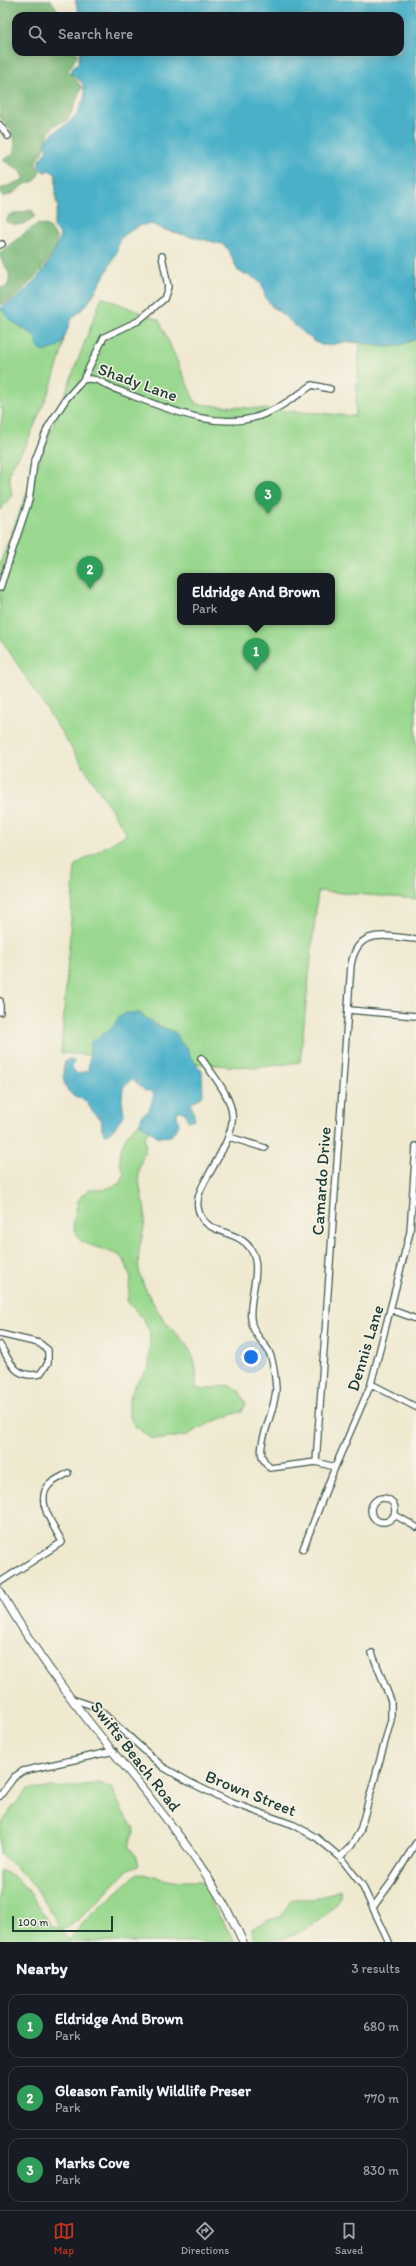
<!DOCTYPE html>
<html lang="en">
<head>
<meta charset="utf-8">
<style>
	:root { --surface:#171b24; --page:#242831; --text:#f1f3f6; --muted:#9ea1a6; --line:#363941; --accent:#c8321e }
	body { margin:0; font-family:Itim,sans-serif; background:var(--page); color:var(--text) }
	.scale { position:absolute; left:12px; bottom:10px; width:101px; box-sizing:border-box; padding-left:4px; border:2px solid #1f3d34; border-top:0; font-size:11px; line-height:14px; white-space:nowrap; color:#1f3d34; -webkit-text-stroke:3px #f7f3e8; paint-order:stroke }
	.you { position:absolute; left:251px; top:1357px; width:14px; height:14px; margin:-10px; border:3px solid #fff; border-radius:50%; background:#1a73e8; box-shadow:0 0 0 6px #1a73e833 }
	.badge { display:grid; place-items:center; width:26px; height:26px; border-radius:50%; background:var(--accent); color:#fff; font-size:13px; font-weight:700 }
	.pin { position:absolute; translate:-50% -33px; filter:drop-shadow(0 1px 2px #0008) }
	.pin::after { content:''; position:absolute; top:21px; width:14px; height:12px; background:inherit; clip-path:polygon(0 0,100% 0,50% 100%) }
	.popup { position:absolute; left:177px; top:573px; width:158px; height:52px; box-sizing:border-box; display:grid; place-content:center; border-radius:8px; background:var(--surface); filter:drop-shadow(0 1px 3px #0005); font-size:13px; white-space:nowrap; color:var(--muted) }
	.popup b { font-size:15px; color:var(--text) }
	.popup::after { content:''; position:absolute; left:50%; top:100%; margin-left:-8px; border:8px solid transparent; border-top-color:var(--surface) }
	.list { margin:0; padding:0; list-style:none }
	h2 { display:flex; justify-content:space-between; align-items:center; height:52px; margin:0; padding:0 16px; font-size:17px }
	h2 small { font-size:13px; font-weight:400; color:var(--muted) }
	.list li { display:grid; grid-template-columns:26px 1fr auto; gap:12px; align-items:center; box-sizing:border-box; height:64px; margin:0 8px 8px; padding:0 8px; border:1px solid var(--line); border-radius:12px }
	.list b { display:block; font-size:15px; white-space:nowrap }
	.list p { margin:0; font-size:13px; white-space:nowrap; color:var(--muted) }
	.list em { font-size:13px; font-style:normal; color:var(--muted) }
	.icon { flex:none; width:22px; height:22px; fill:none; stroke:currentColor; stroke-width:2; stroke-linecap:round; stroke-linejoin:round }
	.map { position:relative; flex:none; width:416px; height:1942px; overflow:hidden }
	.search { position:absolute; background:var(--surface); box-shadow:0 2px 10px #0003; left:12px; right:12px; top:12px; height:44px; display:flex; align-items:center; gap:10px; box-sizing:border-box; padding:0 14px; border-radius:12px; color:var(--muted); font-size:15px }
	.sheet { height:268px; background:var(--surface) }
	nav { display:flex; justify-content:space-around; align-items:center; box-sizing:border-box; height:56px; border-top:1px solid var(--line); background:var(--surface); font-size:11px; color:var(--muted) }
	nav a { display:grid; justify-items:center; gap:2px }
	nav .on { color:var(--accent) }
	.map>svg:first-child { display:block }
	.green { fill:#99d88e; stroke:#5c8a61; fill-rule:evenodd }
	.forest { fill:#7ab879; stroke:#4c7a56 }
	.water { fill:#49b0c8; stroke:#34767e }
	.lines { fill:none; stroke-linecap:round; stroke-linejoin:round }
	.minor-casing { stroke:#3e574b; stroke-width:8 }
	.tertiary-casing { stroke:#3e574b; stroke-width:9 }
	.minor { stroke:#fff; stroke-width:5.5 }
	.tertiary { stroke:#fff; stroke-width:7 }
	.labels { text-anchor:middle; stroke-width:3; stroke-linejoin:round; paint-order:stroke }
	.street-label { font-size:17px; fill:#1f3d34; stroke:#f7f3e8 }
</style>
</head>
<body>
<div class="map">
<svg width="416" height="1942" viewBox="0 0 416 1942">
	<rect width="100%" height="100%" fill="#f7f3e8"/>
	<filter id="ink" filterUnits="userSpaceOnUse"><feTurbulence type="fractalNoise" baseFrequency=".025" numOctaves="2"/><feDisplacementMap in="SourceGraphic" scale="8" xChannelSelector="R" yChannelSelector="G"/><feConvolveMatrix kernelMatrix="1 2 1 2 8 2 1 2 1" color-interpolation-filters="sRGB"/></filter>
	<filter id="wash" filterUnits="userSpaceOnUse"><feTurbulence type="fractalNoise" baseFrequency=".012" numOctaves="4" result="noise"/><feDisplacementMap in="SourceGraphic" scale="16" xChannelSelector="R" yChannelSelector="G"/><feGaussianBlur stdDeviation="0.9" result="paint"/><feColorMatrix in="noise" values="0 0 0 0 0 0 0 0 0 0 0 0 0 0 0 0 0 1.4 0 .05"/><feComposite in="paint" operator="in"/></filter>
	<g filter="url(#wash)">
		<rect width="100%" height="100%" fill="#efe9d0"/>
		<path class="green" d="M 80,52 L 416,230 L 416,899 L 318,891 L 300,1062 L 255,1068 L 61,1053 L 75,865 L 127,834 L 0,637 L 0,564 L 102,297 L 159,320 L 196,404 L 355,416 L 360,343 L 340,342 L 327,345 L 314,342 L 307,333 L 294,325 L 288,317 L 273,308 L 266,298 L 262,285 L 257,279 L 238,271 L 228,249 L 222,244 L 165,230 L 151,224 L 141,225 L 124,235 L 119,240 L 113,260 L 98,287 L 88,303 L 71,320 L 66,328 L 61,355 L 50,389 L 26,445 L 12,466 L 9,475 L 12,495 L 0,510 L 0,430 L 3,411 L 0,407 L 0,379 L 3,374 L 0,369 L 0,308 C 5,303 10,303 16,299 C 32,286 60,255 60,234 L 53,227 L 58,207 L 56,200 L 56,174 L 49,170 L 45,172 L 40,169 L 38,163 L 47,150 L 45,143 L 53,133 L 66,125 L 77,115 L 85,96 L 83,83 L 71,74 L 72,69 L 78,64 ZM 180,576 L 332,576 L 332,622 L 180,622 Z
			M 140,1123 L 149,1131 L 144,1138 C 149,1150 140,1158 139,1170 C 137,1186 146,1202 145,1218 C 144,1236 136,1251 139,1270 C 142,1287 159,1315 171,1328 C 182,1340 189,1345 194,1360 C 197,1369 196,1379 196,1388 L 203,1390 L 228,1385 L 239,1391 L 246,1404 L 242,1411 L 212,1422 L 187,1435 L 163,1439 L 150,1438 L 134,1425 L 129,1415 L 129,1400 L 135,1385 L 149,1367 L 150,1332 L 142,1318 L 127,1301 L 131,1278 L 125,1262 L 119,1255 L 82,1242 L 77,1237 L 73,1225 L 78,1201 L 83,1194 L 88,1190 L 103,1190 L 121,1183 L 124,1173 C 114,1155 124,1133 140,1123 Z
			M 100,1783 L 111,1788 L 124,1814 L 134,1828 L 129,1847 L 137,1857 L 139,1865 L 129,1869 C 114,1883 79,1925 61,1930 L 67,1939 L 70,1939 L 85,1921 L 138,1873 L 172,1881 L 201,1881 L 208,1890 L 212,1904 L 235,1942 L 0,1942 L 0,1870 C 27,1880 37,1904 51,1926 L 61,1929 L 42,1897 L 26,1877 L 0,1853 L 0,1825 L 3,1819 L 28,1789 L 52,1787 L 60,1788 Z
			M 340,1890 L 341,1897 C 320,1926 290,1942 254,1942 L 252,1929 L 268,1920 L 281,1917 L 290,1902 L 295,1899 L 314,1899 Z"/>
		<path class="forest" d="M 0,0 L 51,0 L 60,14 L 65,14 L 65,16 L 16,16 L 16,52 L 77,52 L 77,56 L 68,71 L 82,87 L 72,111 L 66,121 C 47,125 49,135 44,149 C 42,154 38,159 35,163 L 40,172 L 35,181 L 23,185 L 14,193 L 3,197 L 0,189 L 25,179 L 20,170 L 3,160 L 13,154 C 18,134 11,133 0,117 Z
			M 32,210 L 35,216 C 24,225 19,227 6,222 L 9,215 Z
			M 37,224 L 48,226 C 52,231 57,235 57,242 C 57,255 24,290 14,298 C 10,301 4,302 0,305 L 0,288 L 7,287 C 15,268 0,267 0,252 Z"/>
		<path class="water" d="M 75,0 L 416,0 L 416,339 C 388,351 385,347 357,342 C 345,339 333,347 321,345 C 316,344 269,304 266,299 C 263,292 264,284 257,280 C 252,276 244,274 238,271 L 228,249 L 222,244 L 165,230 L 151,224 L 141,225 L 131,230 L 119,240 L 117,251 L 107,271 L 88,303 L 71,320 L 62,343 L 56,348 L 43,352 L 38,347 L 35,336 L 10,320 L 0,308 C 5,303 10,303 16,299 C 32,286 60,254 60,234 L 53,227 L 58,207 L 56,200 L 56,174 L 49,170 L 45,172 L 40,169 L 38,163 L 47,150 L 45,143 L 53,133 L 66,125 L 77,115 L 85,96 L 83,83 L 71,74 L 72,69 L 78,64 L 80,52 L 400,52 L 400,16 L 80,16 Z
			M 127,1013 L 140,1013 L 154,1024 L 175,1032 L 181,1043 L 187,1047 L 189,1055 L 202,1071 L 203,1096 L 191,1103 L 195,1119 L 188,1121 L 186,1114 L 179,1110 L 177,1114 L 179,1125 L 171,1136 L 158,1137 L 140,1123 L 142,1115 L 149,1111 L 154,1095 L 152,1091 L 145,1091 L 132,1079 L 123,1088 L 122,1100 L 124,1114 L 114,1129 L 105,1135 L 102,1129 L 101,1118 C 92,1115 92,1109 86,1102 C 81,1097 74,1097 70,1093 C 62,1085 62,1071 65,1062 L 68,1059 L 74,1061 L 72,1068 L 78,1074 L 88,1070 L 91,1042 L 112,1028 L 119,1017 Z"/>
	</g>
	<g filter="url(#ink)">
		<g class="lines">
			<defs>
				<path id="minor" d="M 0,125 L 8,136
					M 0,245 L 2,244
					M 83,380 L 104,337 L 138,321 L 164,299 L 168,287 L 162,256
					M 0,588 L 29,500 L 34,463 L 48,427 L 66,399 L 83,380 C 95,376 105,385 115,389 C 161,406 219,435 267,413 C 283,406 298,395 312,385 L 330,389
					M 0,1001 L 0,1012
					M 349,1010 L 416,1016
					M 201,1058 C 242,1113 241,1118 208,1176 C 202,1186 196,1197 198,1208 C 203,1236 236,1228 250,1248 C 264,1267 248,1297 251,1319 C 252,1332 261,1339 268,1350 C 274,1360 275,1377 276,1388 C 276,1409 258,1441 262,1456 C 263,1461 267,1464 270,1468 L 316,1462
					M 229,1137 L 265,1148
					M 392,1310 L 416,1319
					M 0,1334 L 39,1343 L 48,1350 L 48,1363 L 40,1374 C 15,1379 11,1363 0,1345
					M 371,1384 L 416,1407
					M 335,1467 L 316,1462 L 351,965 C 358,926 385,937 416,939
					M371 1510a12 12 0 1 1 24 0a12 12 0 1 1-24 0Z
					M 395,1515 L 416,1527
					M 303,1549 L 335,1467 L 371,1384 L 410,1232 L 416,1146
					M 0,1582 L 62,1542 C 55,1527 34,1501 49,1485 C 54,1480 62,1477 68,1473
					M 72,1699 L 96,1707 L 163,1767 L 189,1782 L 230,1802 L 294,1825 L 317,1838 L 340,1857 L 362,1885 L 389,1942
					M 0,1796 L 14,1777 L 23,1771 L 114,1751
					M 340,1857 L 351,1846 L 360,1831 L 391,1720 L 391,1701 L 372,1653
					M 374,1906 L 392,1881 L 416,1843"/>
				<path id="tertiary" d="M 0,1591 C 17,1620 34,1648 54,1675 C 117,1765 198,1841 243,1942"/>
			</defs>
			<use href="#minor" class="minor-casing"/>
			<use href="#tertiary" class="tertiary-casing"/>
			<use href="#minor" class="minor"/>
			<use href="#tertiary" class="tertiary"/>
		</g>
	</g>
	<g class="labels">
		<g class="street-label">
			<text transform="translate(138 382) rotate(20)" y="6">Shady Lane</text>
			<text transform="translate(321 1181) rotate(-86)" y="6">Camardo Drive</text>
			<text transform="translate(365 1348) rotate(-73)" y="6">Dennis Lane</text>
			<text transform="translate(136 1756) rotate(52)" y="6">Swifts Beach Road</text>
			<text transform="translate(251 1793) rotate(22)" y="6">Brown Street</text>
		</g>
	</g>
</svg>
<div class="scale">100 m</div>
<div class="you"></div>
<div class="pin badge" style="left:256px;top:671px;background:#2e9e5b">1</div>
<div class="popup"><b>Eldridge And Brown</b>Park</div>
<div class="pin badge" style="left:90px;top:589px;background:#2e9e5b">2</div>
<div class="pin badge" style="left:268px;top:514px;background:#2e9e5b">3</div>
<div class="search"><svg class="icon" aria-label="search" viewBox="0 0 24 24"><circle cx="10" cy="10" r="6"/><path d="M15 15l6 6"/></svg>Search here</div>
</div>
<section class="sheet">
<h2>Nearby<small>3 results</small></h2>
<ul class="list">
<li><span class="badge" style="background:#2e9e5b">1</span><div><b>Eldridge And Brown</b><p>Park</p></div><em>680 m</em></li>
<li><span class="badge" style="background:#2e9e5b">2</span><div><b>Gleason Family Wildlife Preser</b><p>Park</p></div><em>770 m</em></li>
<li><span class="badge" style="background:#2e9e5b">3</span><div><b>Marks Cove</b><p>Park</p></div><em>830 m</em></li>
</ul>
</section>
<nav>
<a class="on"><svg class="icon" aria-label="map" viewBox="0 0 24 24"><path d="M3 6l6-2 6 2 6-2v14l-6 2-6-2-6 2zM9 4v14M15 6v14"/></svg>Map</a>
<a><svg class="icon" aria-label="directions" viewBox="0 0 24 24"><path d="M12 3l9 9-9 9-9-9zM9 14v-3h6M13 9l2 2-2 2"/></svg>Directions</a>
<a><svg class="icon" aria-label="saved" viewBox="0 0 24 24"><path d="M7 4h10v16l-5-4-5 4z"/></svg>Saved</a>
</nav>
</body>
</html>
